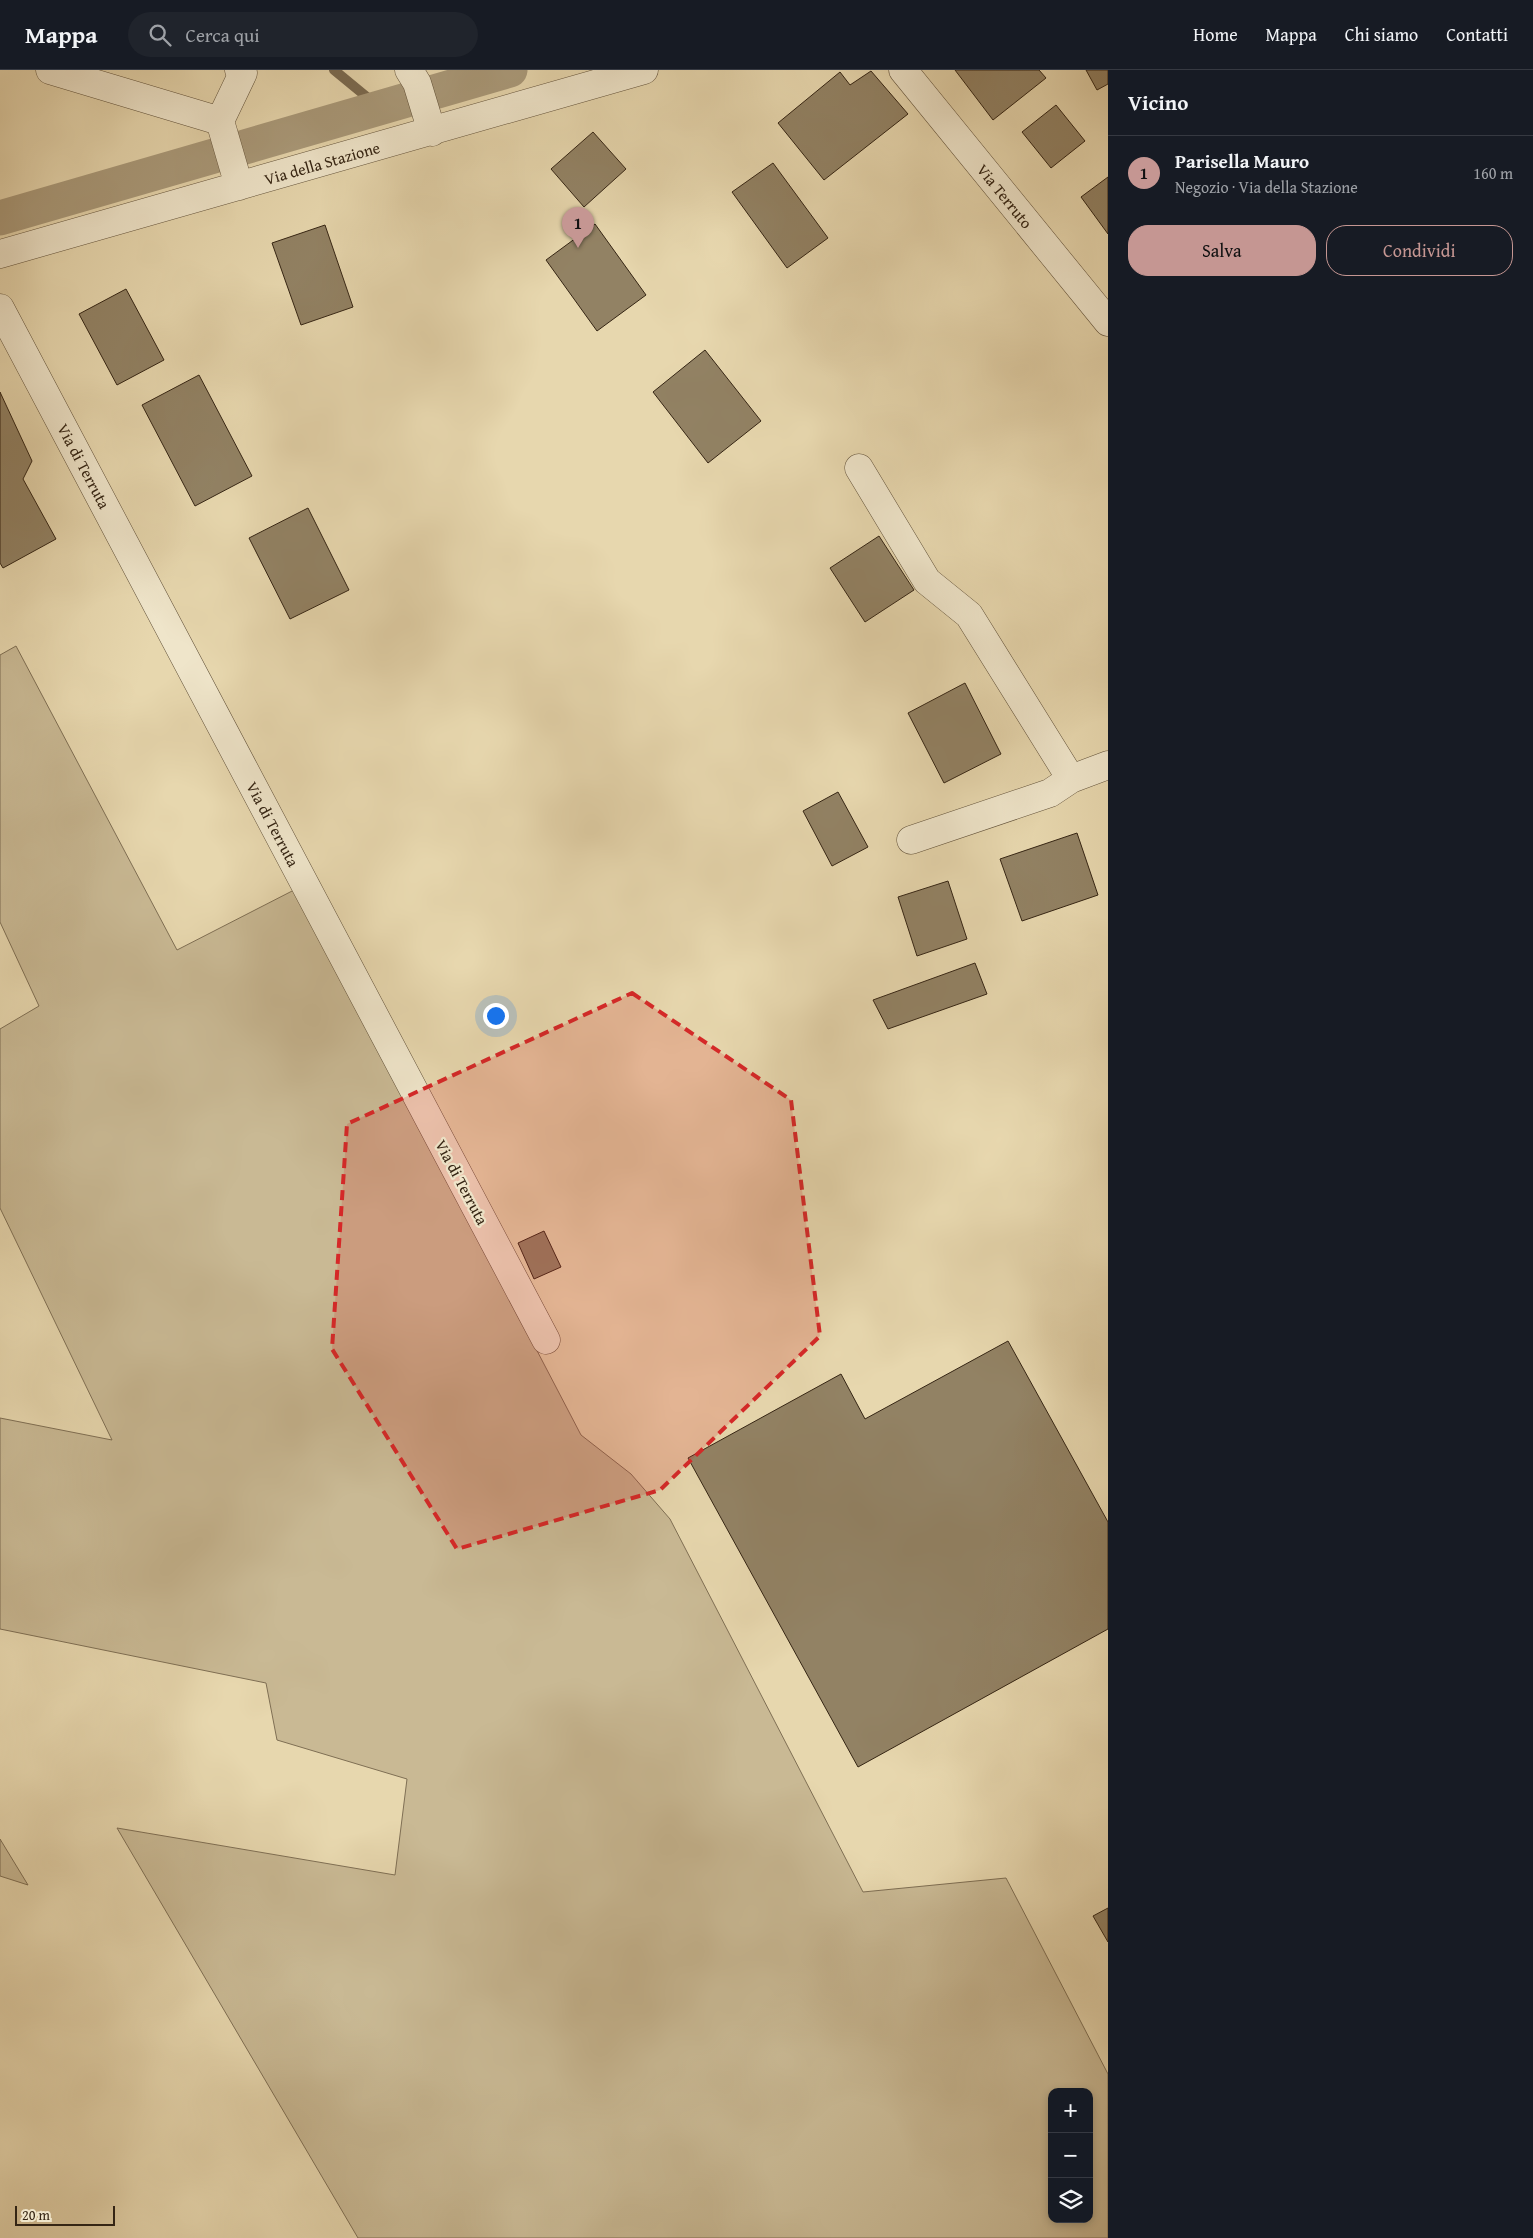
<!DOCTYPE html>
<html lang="it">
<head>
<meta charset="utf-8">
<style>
	:root { --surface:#171b24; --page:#20242c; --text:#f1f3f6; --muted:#9ea1a6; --line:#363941; --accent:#c59692 }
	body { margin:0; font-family:"Gentium Book Plus",serif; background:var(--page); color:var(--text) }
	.controls { position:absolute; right:15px; bottom:15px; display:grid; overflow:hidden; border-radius:10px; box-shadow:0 2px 8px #0003 }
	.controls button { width:45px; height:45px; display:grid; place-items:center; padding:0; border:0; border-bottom:1px solid var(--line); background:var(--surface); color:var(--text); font:25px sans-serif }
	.scale { position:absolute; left:15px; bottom:12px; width:100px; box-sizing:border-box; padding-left:5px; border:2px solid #352514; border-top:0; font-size:14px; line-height:18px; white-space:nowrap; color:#352514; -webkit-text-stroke:4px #efe5ca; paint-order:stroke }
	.you { position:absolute; left:495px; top:945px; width:18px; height:18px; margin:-12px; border:4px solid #fff; border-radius:50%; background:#1a73e8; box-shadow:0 0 0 8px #1a73e833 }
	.badge { display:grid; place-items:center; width:32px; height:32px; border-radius:50%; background:var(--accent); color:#111; font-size:16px; font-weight:700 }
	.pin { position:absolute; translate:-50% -41px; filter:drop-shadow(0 1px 2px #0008) }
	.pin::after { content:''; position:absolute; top:26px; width:18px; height:15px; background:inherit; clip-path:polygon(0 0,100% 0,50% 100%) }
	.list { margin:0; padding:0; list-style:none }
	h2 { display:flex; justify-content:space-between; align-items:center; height:65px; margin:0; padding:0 20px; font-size:21px }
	h2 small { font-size:16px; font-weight:400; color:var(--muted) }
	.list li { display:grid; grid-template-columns:32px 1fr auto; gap:15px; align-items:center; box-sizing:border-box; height:75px; padding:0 20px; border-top:1px solid var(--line) }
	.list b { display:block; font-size:19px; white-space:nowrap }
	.list p { margin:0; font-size:16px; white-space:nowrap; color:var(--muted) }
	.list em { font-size:16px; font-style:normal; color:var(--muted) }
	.actions { display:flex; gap:10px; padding:15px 20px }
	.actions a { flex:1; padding:11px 0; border:1px solid var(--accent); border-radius:20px; text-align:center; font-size:18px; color:var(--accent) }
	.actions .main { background:var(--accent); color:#111 }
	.icon { flex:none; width:28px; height:28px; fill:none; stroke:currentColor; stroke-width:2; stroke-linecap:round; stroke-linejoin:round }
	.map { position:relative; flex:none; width:1108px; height:2168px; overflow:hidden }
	header { display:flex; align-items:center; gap:30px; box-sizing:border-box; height:70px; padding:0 25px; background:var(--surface); border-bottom:1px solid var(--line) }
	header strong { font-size:24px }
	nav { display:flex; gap:28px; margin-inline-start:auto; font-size:18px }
	.search { width:350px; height:45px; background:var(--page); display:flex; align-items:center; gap:12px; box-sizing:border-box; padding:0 18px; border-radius:28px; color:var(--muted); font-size:19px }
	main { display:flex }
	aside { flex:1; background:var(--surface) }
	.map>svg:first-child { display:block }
	.green { fill:#c9b994; stroke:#7f6f54; fill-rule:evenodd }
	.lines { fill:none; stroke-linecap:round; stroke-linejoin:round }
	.stream { stroke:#7b6b51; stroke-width:10 }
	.canal { stroke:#aa9a7a; stroke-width:35 }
	.building { fill:#928264; stroke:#352514 }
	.minor-casing { stroke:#62523a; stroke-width:29 }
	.minor { stroke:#efe5ca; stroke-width:28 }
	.marked { fill:#d62828; fill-opacity:0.2; stroke:#d62828; stroke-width:4; stroke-dasharray:10 6; stroke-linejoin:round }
	.labels { text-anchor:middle; stroke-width:4.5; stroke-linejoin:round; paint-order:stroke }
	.street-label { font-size:16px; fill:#352514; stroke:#efe5ca }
</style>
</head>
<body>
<header>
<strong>Mappa</strong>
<div class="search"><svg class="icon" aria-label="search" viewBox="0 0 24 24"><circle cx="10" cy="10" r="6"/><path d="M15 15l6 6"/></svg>Cerca qui</div>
<nav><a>Home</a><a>Mappa</a><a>Chi siamo</a><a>Contatti</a></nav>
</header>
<main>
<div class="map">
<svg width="1108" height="2168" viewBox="0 0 1108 2168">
	<rect width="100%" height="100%" fill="#e7d7ae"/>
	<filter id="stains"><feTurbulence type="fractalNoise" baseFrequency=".004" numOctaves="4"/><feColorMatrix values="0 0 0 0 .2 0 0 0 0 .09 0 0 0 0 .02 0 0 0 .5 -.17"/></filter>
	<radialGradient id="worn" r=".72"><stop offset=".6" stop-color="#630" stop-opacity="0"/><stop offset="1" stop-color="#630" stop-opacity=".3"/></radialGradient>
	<path class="green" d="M 16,576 L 177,880 L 296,819 L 581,1365 L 631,1404 L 670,1449 L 863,1822 L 1006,1808 L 1108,2004 L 1108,2168 L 358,2168 L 117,1758 L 395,1805 L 407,1709 L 277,1670 L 266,1613 L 0,1559 L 0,1348 L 112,1370 L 0,1138 L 0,959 L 39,936 L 0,852 L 0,585 ZM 1052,2022 L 1089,2022 L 1089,2149 L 1052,2149 Z
		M 0,1769 L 28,1815 L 0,1806 Z"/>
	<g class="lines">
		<path class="stream" d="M 334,0 L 379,37"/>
		<path class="canal" d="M 0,148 L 510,0"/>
	</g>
	<path class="building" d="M 955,0 L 1039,0 L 1046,8 L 993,50 Z
		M 1086,0 L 1108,0 L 1108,14 L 1097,20 Z
		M 871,1 L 908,44 L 824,110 L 778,53 L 840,2 L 850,15 Z
		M 1056,35 L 1085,71 L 1051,98 L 1022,62 Z
		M 593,62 L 626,99 L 584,137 L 551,99 Z
		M 773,93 L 828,168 L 787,198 L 732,122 Z
		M 1108,107 L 1108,164 L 1081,127 Z
		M 595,154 L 646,225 L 597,261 L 546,190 Z
		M 325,155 L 353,237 L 301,255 L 272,173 Z
		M 126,219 L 164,290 L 117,315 L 79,244 Z
		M 705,280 L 761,351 L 708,393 L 653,322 Z
		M 199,305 L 252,406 L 195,436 L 142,335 Z
		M 0,322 L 32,391 L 23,409 L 56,469 L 3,498 L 0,493 Z
		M 308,438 L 349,520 L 290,549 L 249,468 Z
		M 879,466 L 914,520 L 865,552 L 830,498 Z
		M 965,613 L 1001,684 L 944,713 L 908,643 Z
		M 838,722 L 868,777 L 832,796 L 803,741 Z
		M 1077,763 L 1098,825 L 1022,851 L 1000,789 Z
		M 948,811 L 967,869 L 917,886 L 898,827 Z
		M 975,893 L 987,924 L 888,959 L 873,930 Z
		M 544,1161 L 561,1197 L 534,1209 L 518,1173 Z
		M 1008,1271 L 1108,1452 L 1108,1559 L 858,1697 L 688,1388 L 841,1304 L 865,1349 Z
		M 1108,1838 L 1108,1872 L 1093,1846 Z"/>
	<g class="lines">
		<defs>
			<path id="minor" d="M 50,0 L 220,51 L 239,116
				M 409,0 L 417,13 L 432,62
				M 903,0 L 1108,252
				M 220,51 L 243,3 L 239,0
				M 0,184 L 644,0
				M 0,238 L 546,1270
				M 859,398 L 927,511 L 969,545 L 1071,709
				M 911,770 L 1050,723 L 1071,709 L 1108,695"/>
		</defs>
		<use href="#minor" class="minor-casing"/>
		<use href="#minor" class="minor"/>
	</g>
	<path class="marked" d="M 632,923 L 791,1030 L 820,1266 L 660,1420 L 457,1479 L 332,1279 L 347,1054 Z"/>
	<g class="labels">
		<g class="street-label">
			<text transform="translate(322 93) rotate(-16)" y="6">Via della Stazione</text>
			<text transform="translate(1005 126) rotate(51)" y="6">Via Terruto</text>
			<text transform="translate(84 396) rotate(62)" y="6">Via di Terruta</text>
			<text transform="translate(273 754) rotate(62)" y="6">Via di Terruta</text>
			<text transform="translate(462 1112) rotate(62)" y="6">Via di Terruta</text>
		</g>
	</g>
	<rect width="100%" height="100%" filter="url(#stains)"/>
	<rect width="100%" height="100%" fill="url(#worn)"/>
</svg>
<div class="controls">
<button>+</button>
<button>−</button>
<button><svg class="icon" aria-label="layers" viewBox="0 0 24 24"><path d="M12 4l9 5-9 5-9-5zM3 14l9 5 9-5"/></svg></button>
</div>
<div class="scale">20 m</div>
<div class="you"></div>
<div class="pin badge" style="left:578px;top:178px">1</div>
</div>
<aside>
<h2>Vicino<small></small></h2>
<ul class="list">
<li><span class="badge">1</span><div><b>Parisella Mauro</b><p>Negozio · Via della Stazione</p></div><em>160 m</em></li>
</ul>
<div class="actions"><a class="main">Salva</a><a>Condividi</a></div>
</aside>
</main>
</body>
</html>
